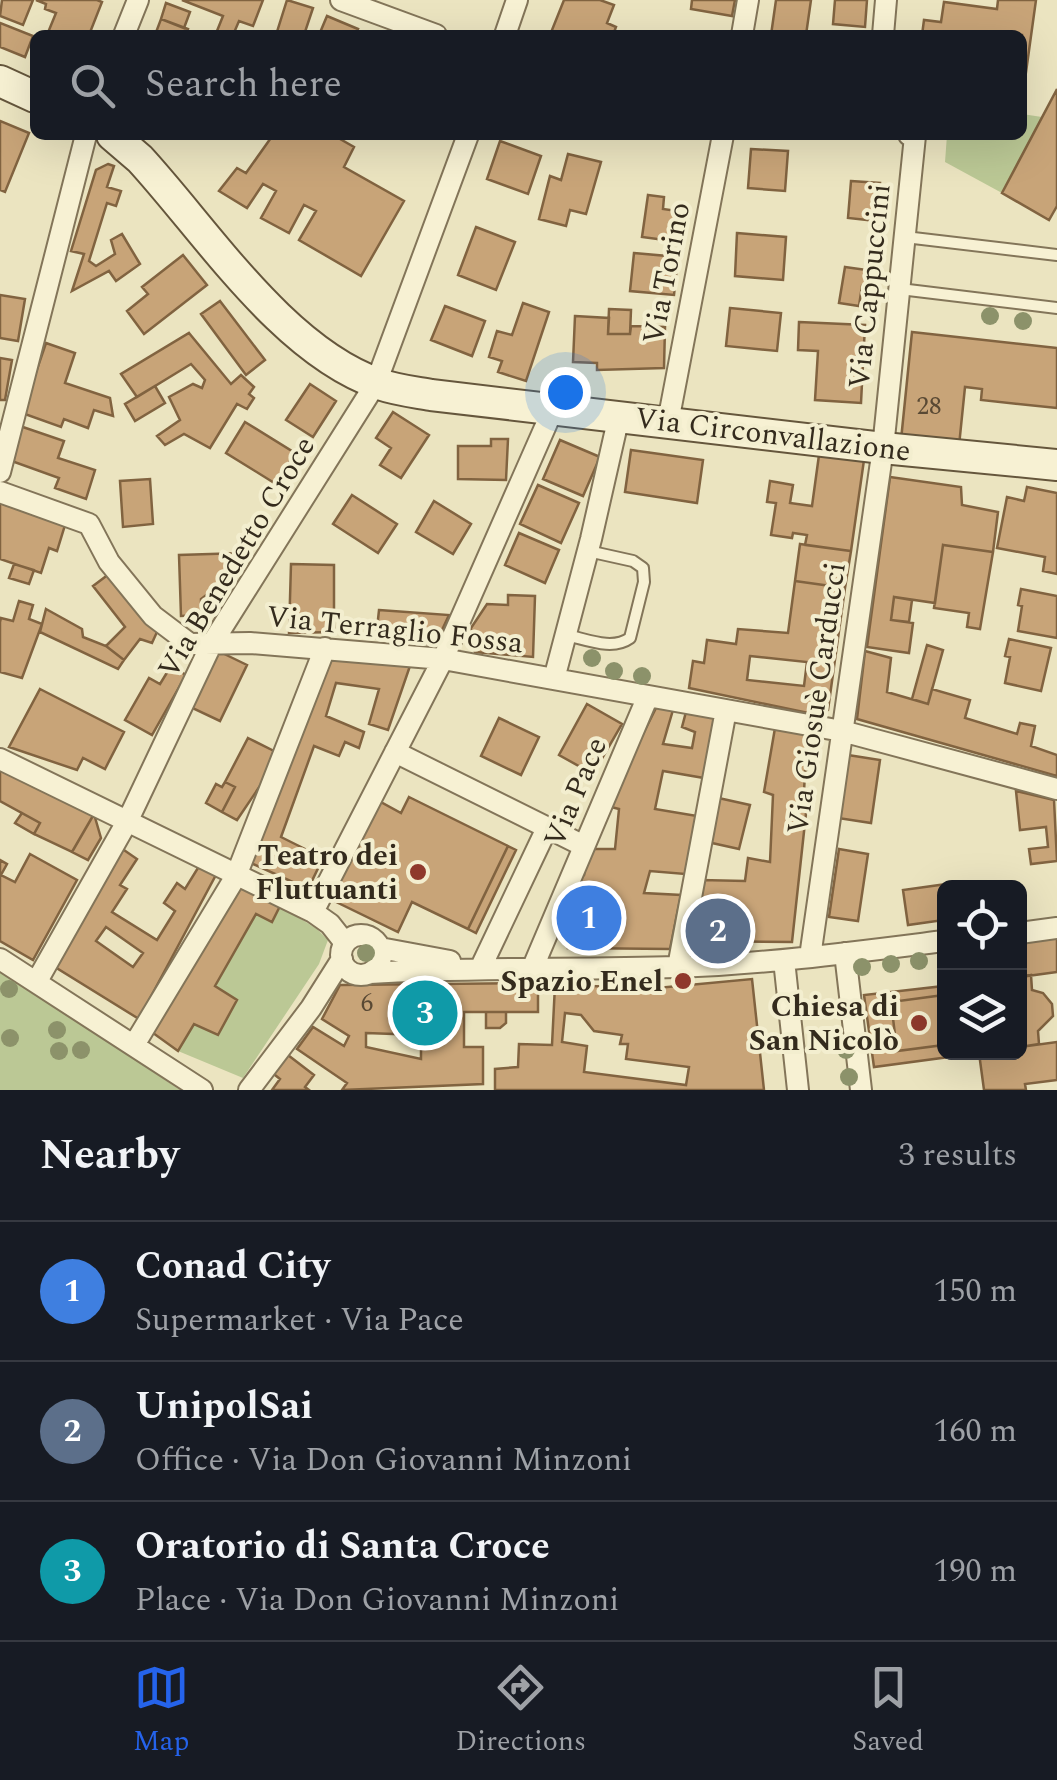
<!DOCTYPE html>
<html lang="en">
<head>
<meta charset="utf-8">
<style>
	:root { --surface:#171b24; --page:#242831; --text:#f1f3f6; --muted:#9ea1a6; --line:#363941; --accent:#2563eb }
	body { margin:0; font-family:Spectral,serif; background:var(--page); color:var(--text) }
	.controls { position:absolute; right:30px; bottom:30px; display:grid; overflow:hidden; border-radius:15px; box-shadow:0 10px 40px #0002 }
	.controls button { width:90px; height:90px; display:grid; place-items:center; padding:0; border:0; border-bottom:2px solid var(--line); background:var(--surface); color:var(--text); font:50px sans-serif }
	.you { position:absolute; left:565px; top:392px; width:35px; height:35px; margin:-25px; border:8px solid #fff; border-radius:50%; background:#1a73e8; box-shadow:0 0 0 15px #1a73e833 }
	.badge { display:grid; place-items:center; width:65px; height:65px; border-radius:50%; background:var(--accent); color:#fff; font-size:32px; font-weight:700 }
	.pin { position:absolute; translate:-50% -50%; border:5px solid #fff; box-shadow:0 2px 10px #0006 }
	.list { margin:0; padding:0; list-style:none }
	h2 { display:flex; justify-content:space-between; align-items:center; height:130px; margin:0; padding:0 40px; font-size:42px }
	h2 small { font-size:32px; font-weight:400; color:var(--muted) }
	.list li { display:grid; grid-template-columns:65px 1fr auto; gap:30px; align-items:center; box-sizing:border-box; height:140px; padding:0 40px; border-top:2px solid var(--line) }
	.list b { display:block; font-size:38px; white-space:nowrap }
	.list p { margin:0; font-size:32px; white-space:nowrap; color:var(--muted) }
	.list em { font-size:32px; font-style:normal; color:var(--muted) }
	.icon { flex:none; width:55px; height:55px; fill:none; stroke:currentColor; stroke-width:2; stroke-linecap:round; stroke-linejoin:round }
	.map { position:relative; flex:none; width:1057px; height:1090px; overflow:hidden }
	.search { position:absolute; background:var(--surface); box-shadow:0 10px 40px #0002; left:30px; right:30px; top:30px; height:110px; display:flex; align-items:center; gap:25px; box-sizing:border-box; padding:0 35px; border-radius:15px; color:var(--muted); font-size:38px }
	.sheet { height:550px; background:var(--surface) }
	nav { display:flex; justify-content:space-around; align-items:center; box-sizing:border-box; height:140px; border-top:2px solid var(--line); background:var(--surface); font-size:28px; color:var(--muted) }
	nav a { display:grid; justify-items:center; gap:5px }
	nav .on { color:var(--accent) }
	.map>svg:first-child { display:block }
	.green { fill:#bbc895 }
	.building { fill:#c8a478; stroke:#816340; stroke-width:2.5; fill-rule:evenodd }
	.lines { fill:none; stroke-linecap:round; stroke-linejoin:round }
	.lane-casing { stroke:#837559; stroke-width:14 }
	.street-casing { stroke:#837559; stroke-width:24 }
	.secondary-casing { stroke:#65563c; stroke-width:34 }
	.lane { stroke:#f7f1d3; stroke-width:10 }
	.street { stroke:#f7f1d3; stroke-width:20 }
	.secondary { stroke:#f7f1d3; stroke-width:30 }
	.tree { fill:#8c926a }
	.poi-dot { fill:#8f392c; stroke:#f3eecf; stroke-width:4 }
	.labels { text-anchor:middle; stroke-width:8; stroke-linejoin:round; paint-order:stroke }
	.number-label { font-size:25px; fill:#594934 }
	.street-label { font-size:30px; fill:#342b1d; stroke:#f3eecf }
	.poi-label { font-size:30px; font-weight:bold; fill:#342b1d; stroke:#f3eecf; text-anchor:end }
</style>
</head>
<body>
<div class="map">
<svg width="1057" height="1090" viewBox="0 0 1057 1090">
	<rect width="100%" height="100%" fill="#ebe4c0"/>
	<path class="green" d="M 1022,114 L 1042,117 L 1002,193 L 945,162 L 947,135 L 1022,135 Z
		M 280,906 L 317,929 L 328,940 L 319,964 L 243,1078 L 178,1051 L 256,914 L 271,921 Z
		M 0,972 L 26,987 L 180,1090 L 0,1090 Z"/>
	<path class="building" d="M 2,0 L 33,0 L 23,25 L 0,16 Z
		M 36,0 L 97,0 L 102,2 L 89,35 L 47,35 L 56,13 L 45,9 L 46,4 Z
		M 182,0 L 263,0 L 253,26 L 239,21 L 233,35 L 217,31 L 223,16 Z
		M 287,0 L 313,8 L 304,35 L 276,35 Z
		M 564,0 L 600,0 L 614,5 L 607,23 L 616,27 L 613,35 L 550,35 Z
		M 692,0 L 735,0 L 732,16 L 691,9 Z
		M 776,0 L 811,0 L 806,35 L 771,35 Z
		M 835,0 L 867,0 L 865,27 L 833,24 Z
		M 998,0 L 1036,0 L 1022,101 L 1022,35 L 922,35 L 924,20 L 941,22 L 944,2 L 997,9 Z
		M 166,3 L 190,12 L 184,28 L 161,19 Z
		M 327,16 L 358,29 L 355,35 L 319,35 Z
		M 161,19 L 188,29 L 186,35 L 155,35 Z
		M 0,23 L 33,36 L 25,57 L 0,47 Z
		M 1057,89 L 1057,206 L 1049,220 L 1002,193 Z
		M 0,121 L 29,133 L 5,192 L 0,190 Z
		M 273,135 L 333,135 L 354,147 L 344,167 L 404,201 L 361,276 L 299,240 L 316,211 L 304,205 L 289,233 L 261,218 L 276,191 L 263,184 L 247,208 L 219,191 L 237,168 L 246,173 Z
		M 500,141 L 541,156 L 528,194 L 487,179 Z
		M 751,149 L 788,151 L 785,191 L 748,188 Z
		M 568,154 L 601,162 L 586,214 L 570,210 L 566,226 L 539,219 L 550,176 L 561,180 Z
		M 108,164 L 114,166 L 107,187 L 121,191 L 116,206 L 107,203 L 89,261 L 96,266 L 115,254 L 111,240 L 122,234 L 140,264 L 116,281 L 109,271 L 72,291 L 84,254 L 71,251 L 96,170 Z
		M 851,181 L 880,183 L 877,221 L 848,218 Z
		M 648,195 L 664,197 L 663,209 L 684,212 L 680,242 L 642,237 Z
		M 476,227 L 515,242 L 496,290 L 458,275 Z
		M 737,233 L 786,237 L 783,280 L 735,276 Z
		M 634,253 L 678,257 L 674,295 L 630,291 Z
		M 183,255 L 207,285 L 144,334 L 127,311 L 148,294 L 142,287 Z
		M 845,267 L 874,271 L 871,287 L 862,286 L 859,306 L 839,303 Z
		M 0,295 L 25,299 L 18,341 L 0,338 Z
		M 220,301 L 265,360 L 246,375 L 201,314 Z
		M 523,303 L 549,312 L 526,381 L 498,372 L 502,361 L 489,357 L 497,331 L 512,335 Z
		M 445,306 L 485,321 L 472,356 L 431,340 Z
		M 730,308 L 781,313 L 777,351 L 726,346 Z
		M 609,309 L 631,310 L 630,334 L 608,334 Z
		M 575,316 L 609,318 L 608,334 L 630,334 L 631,326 L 665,327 L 664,368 L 597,370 L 597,363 L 573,362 Z
		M 799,322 L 865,325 L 861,403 L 815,400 L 818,351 L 798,350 Z
		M 912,332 L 1057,348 L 1057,408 L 981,400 L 982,389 L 965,387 L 959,446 L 901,440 Z
		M 189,333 L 231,384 L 241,375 L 254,387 L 249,394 L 254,398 L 247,409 L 237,404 L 210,448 L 184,434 L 165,445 L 157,436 L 180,420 L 169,397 L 193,384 L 202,388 L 205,380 L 191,364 L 137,397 L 121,374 Z
		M 46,343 L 75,353 L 65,383 L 110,398 L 113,416 L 94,410 L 88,428 L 64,419 L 61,427 L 22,413 Z
		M 0,358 L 12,360 L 5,400 L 0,400 Z
		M 310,384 L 336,401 L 313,437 L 286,420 Z
		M 155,386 L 165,403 L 135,421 L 125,404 Z
		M 393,412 L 429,435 L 401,478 L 380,465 L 391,448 L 376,438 Z
		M 245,422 L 295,453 L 276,484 L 226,453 Z
		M 17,425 L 64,441 L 58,458 L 95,470 L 86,499 L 55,488 L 59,478 L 6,459 Z
		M 491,439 L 508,439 L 506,480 L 458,479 L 458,446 L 491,446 Z
		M 560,440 L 600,457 L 583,496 L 543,479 Z
		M 631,450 L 703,460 L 697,503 L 625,492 Z
		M 819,455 L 864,460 L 851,551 L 805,545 L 807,535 L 793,533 L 792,538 L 771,535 L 776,503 L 767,502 L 770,481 L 793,485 L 790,503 L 812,506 Z
		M 890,477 L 961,487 L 962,505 L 998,512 L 993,552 L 943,545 L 935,603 L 894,597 L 891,620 L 913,623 L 909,653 L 867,647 Z
		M 150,479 L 153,524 L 123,527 L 120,481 Z
		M 538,485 L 579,503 L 561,543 L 520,524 Z
		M 1027,487 L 1057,493 L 1057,574 L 1043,571 L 1045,557 L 997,548 L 1007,497 L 1024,501 Z
		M 352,495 L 397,524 L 378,553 L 333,524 Z
		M 434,501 L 471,524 L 453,554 L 416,532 Z
		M 0,503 L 65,525 L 57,551 L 49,548 L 41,573 L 0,559 Z
		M 519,533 L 559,550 L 545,583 L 505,565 Z
		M 800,544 L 851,551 L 845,588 L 795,581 Z
		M 943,545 L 993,552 L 980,629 L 967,627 L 969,613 L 934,608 Z
		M 242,553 L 243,567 L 201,599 L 201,615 L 181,616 L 179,555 Z
		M 14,564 L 34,570 L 29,584 L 9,578 Z
		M 291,564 L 334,565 L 334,632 L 289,633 Z
		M 113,571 L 157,632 L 152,643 L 140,639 L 124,660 L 106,646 L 125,627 L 93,586 Z
		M 795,581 L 845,588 L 828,710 L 818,715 L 689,688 L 693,661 L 704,663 L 707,640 L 736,644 L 738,629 L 788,633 ZM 750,656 L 807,662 L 804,686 L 747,680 Z
		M 1021,589 L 1057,596 L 1057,638 L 1018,631 L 1022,606 L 1018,605 Z
		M 508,595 L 535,596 L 533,657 L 475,652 L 471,628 L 487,604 L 508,605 Z
		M 894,597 L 912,600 L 909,622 L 891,620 Z
		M 19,601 L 33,605 L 29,619 L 42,624 L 22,678 L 0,672 L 0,622 L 1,618 L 13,621 Z
		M 46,609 L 82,629 L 83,637 L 106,646 L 124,660 L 118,669 L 40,632 Z
		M 379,610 L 449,615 L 435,645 L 376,638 Z
		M 1009,639 L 1051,648 L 1041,691 L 1005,683 L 1010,657 L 1005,656 Z
		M 927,645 L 943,650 L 928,704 L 912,699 Z
		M 214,649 L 247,665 L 220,721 L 188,706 Z
		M 865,651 L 891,658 L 887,692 L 928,704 L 932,689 L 970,700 L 965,718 L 1017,734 L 1020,723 L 1035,726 L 1031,746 L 1057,755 L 1057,776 L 857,719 Z
		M 329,654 L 411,663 L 388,730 L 369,724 L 379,689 L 336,683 L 326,716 L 364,732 L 359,748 L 345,742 L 339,756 L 314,746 L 281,837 L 323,858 L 308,889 L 251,863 Z
		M 171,666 L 186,675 L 152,735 L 125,720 L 149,678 L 160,684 Z
		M 40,689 L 124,732 L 105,769 L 83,758 L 77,770 L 9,747 Z
		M 587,704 L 622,724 L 593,774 L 559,755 Z
		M 657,706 L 673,710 L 663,744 L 692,748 L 695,732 L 682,727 L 686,712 L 717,718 L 704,778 L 663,771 L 655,809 L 697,816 L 685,874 L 650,871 L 644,893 L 681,895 L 670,949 L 568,948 L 572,875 L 584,875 L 588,849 L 615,849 L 619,809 L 607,806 Z
		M 499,718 L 539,737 L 521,775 L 481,756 Z
		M 775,728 L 817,737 L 813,767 L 805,771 L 804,792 L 808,795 L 792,942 L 697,941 L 701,880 L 745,881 L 748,858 L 770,862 L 773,795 L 764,792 Z
		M 248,738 L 274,751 L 262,783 L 237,820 L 222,812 L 235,787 L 225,782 Z
		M 848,755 L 880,760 L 871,823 L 838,818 Z
		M 0,766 L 94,814 L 72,852 L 34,834 L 40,823 L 0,801 Z
		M 225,782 L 235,787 L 222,812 L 206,803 L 216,784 L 222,787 Z
		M 1016,791 L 1054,800 L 1057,861 L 1031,864 L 1029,849 L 1048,847 L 1046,827 L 1020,830 Z
		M 409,797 L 508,846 L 468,929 L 412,902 L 398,932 L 328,898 L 377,800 L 401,813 Z
		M 714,797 L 750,805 L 739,849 L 703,841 Z
		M 22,813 L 40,823 L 34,834 L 15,823 Z
		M 94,814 L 101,838 L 88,860 L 72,852 Z
		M 508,846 L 516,850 L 476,933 L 468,929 Z
		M 121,848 L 137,859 L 120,885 L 127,889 L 112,912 L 157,940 L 175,911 L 164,903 L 177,883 L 185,889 L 201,863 L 217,873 L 139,1019 L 55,967 ZM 106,927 L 143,953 L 133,967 L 96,941 Z
		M 839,849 L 868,854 L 858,921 L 829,917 Z
		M 30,854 L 77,880 L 33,960 L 0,941 L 0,860 L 7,864 L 1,875 L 15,882 Z
		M 239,882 L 280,906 L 272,922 L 256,914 L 215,986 L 237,1000 L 218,1035 L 194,1024 L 178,1051 L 153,1033 Z
		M 954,883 L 955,888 L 944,888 L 944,920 L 908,925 L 903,890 Z
		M 1057,938 L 1057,972 L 1020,977 L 1020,942 Z
		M 1031,975 L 1032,990 L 1043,993 L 1052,1004 L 1053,1016 L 1038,1031 L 1039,1044 L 1020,1047 L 1020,977 Z
		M 752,979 L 764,1090 L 495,1090 L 495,1069 L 518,1067 L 519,1044 L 552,1045 L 555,985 L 657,988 ZM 565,1013 L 581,1015 L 594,1031 L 622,1035 L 620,1044 L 628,1044 L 626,1059 L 689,1067 L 686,1085 L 584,1072 L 587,1046 L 562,1042 Z
		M 538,983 L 538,1012 L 464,1012 L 464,1047 L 483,1047 L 483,1084 L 342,1090 L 347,1083 L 297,1049 L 313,1027 L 344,1046 L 349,1036 L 322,1019 L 340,985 ZM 366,1033 L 421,1035 L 421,1059 L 366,1047 Z
		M 944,986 L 944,995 L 891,1002 L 897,1051 L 944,1045 L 944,1052 L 979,1053 L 874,1067 L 864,995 Z
		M 944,995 L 944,1045 L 897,1051 L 891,1002 Z
		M 486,1012 L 506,1012 L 506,1023 L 500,1028 L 486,1028 Z
		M 1057,1042 L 1057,1080 L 1025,1084 L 1026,1090 L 984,1090 L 979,1053 L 1020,1052 L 1020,1047 Z
		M 284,1052 L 314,1075 L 305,1087 L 309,1090 L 272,1090 L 280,1079 L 270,1071 Z"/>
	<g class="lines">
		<defs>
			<path id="lane" d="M 905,237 L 1057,255
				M 900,289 L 1057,308
				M 566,635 C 586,639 612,651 630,638 L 644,582 L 643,568 L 633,561 L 588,551"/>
			<path id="street" d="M 341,0 L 436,35
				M 124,35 L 138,0
				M 505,35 L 517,0
				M 742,35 L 748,0
				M 883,35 L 886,0
				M 668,422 L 723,135
				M 0,472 L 86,135
				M 0,492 L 89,524 L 109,562 L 153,616 L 190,644 L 250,643 L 443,659 L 842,731 L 1057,789
				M 554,679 L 591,539 L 619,416
				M 395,752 L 584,846
				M 0,759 L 313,912 L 330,924 L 345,943
				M 313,912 L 443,659 L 554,407
				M 1020,933 L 1057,928
				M341 955a20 20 0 1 1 40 0a20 20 0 1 1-40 0Z
				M 380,948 L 450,961
				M 845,953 L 861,1090
				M 810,957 L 883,448 L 915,136 L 909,135
				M 0,959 L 202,1090
				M 784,960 L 798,1090
				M 481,967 L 547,828
				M 533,967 L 648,696
				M 678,967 L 726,710
				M 370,973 C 472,967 574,970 677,967 C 766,964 856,952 944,941
				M 37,981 L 128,820 L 211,645 L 376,383 L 468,135
				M 134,1045 L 236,876 L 325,648
				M 249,1090 L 311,1008 L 342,959"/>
			<path id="secondary" d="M 0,81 L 35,97
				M 112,135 L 140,159 C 207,232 283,351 379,384 C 396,390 414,392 431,395 L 883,448 L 1057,465"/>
		</defs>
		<use href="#lane" class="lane-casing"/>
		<use href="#street" class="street-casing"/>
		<use href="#secondary" class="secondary-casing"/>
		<use href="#lane" class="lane"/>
		<use href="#street" class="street"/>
		<use href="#secondary" class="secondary"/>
	</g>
	<g class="tree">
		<circle cx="990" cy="316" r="9"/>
		<circle cx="1023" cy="321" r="9"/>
		<circle cx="592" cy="658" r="9"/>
		<circle cx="614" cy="671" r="9"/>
		<circle cx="642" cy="676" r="9"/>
		<circle cx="366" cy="953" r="9"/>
		<circle cx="919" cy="961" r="9"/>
		<circle cx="891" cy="964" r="9"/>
		<circle cx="862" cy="967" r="9"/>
		<circle cx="9" cy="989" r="9"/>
		<circle cx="57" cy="1030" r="9"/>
		<circle cx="10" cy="1038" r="9"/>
		<circle cx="81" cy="1050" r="9"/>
		<circle cx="846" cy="1050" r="9"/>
		<circle cx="59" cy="1051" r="9"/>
		<circle cx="849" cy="1077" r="9"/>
	</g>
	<g class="poi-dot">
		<circle cx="418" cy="872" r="10"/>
		<circle cx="683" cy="981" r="10"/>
		<circle cx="919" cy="1023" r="10"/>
	</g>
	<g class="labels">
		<g class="number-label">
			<text x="929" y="414">28</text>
			<text x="367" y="1011">6</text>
		</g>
		<g class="street-label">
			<text transform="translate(666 273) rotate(-79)" y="10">Via Torino</text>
			<text transform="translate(869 286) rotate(-84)" y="10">Via Cappuccini</text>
			<text transform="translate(773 434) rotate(7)" y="10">Via Circonvallazione</text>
			<text transform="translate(236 557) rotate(-59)" y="10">Via Benedetto Croce</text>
			<text transform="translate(395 629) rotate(6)" y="10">Via Terraglio Fossa</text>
			<text transform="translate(816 698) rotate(-82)" y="10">Via Giosuè Carducci</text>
			<text transform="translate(575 792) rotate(-67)" y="10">Via Pace</text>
		</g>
		<g class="poi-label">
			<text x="398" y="865">Teatro dei<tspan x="398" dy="34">Fluttuanti</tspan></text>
			<text x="663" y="991">Spazio Enel</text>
			<text x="899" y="1016">Chiesa di<tspan x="899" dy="34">San Nicolò</tspan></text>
		</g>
	</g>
</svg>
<div class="controls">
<button><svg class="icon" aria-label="locate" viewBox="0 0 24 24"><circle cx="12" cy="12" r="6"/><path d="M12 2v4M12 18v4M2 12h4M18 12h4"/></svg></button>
<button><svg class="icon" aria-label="layers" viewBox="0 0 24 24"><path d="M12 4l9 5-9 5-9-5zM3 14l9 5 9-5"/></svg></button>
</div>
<div class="you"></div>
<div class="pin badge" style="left:589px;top:918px;background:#3f7fe0">1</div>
<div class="pin badge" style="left:718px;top:931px;background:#5c6f8a">2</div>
<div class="pin badge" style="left:425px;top:1013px;background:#0f9aa8">3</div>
<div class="search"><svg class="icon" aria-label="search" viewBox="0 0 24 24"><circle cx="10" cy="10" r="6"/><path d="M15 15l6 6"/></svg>Search here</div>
</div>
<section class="sheet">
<h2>Nearby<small>3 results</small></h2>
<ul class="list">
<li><span class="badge" style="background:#3f7fe0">1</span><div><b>Conad City</b><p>Supermarket · Via Pace</p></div><em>150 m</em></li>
<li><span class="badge" style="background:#5c6f8a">2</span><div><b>UnipolSai</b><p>Office · Via Don Giovanni Minzoni</p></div><em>160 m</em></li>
<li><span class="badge" style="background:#0f9aa8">3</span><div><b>Oratorio di Santa Croce</b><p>Place · Via Don Giovanni Minzoni</p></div><em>190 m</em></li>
</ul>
</section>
<nav>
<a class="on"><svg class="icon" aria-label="map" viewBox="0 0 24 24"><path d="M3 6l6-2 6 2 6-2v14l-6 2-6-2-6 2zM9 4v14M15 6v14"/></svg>Map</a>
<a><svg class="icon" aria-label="directions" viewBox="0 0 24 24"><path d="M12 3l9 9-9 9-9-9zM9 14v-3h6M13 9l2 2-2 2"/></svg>Directions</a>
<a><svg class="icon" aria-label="saved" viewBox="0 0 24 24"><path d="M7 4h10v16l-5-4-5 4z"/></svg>Saved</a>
</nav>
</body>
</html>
